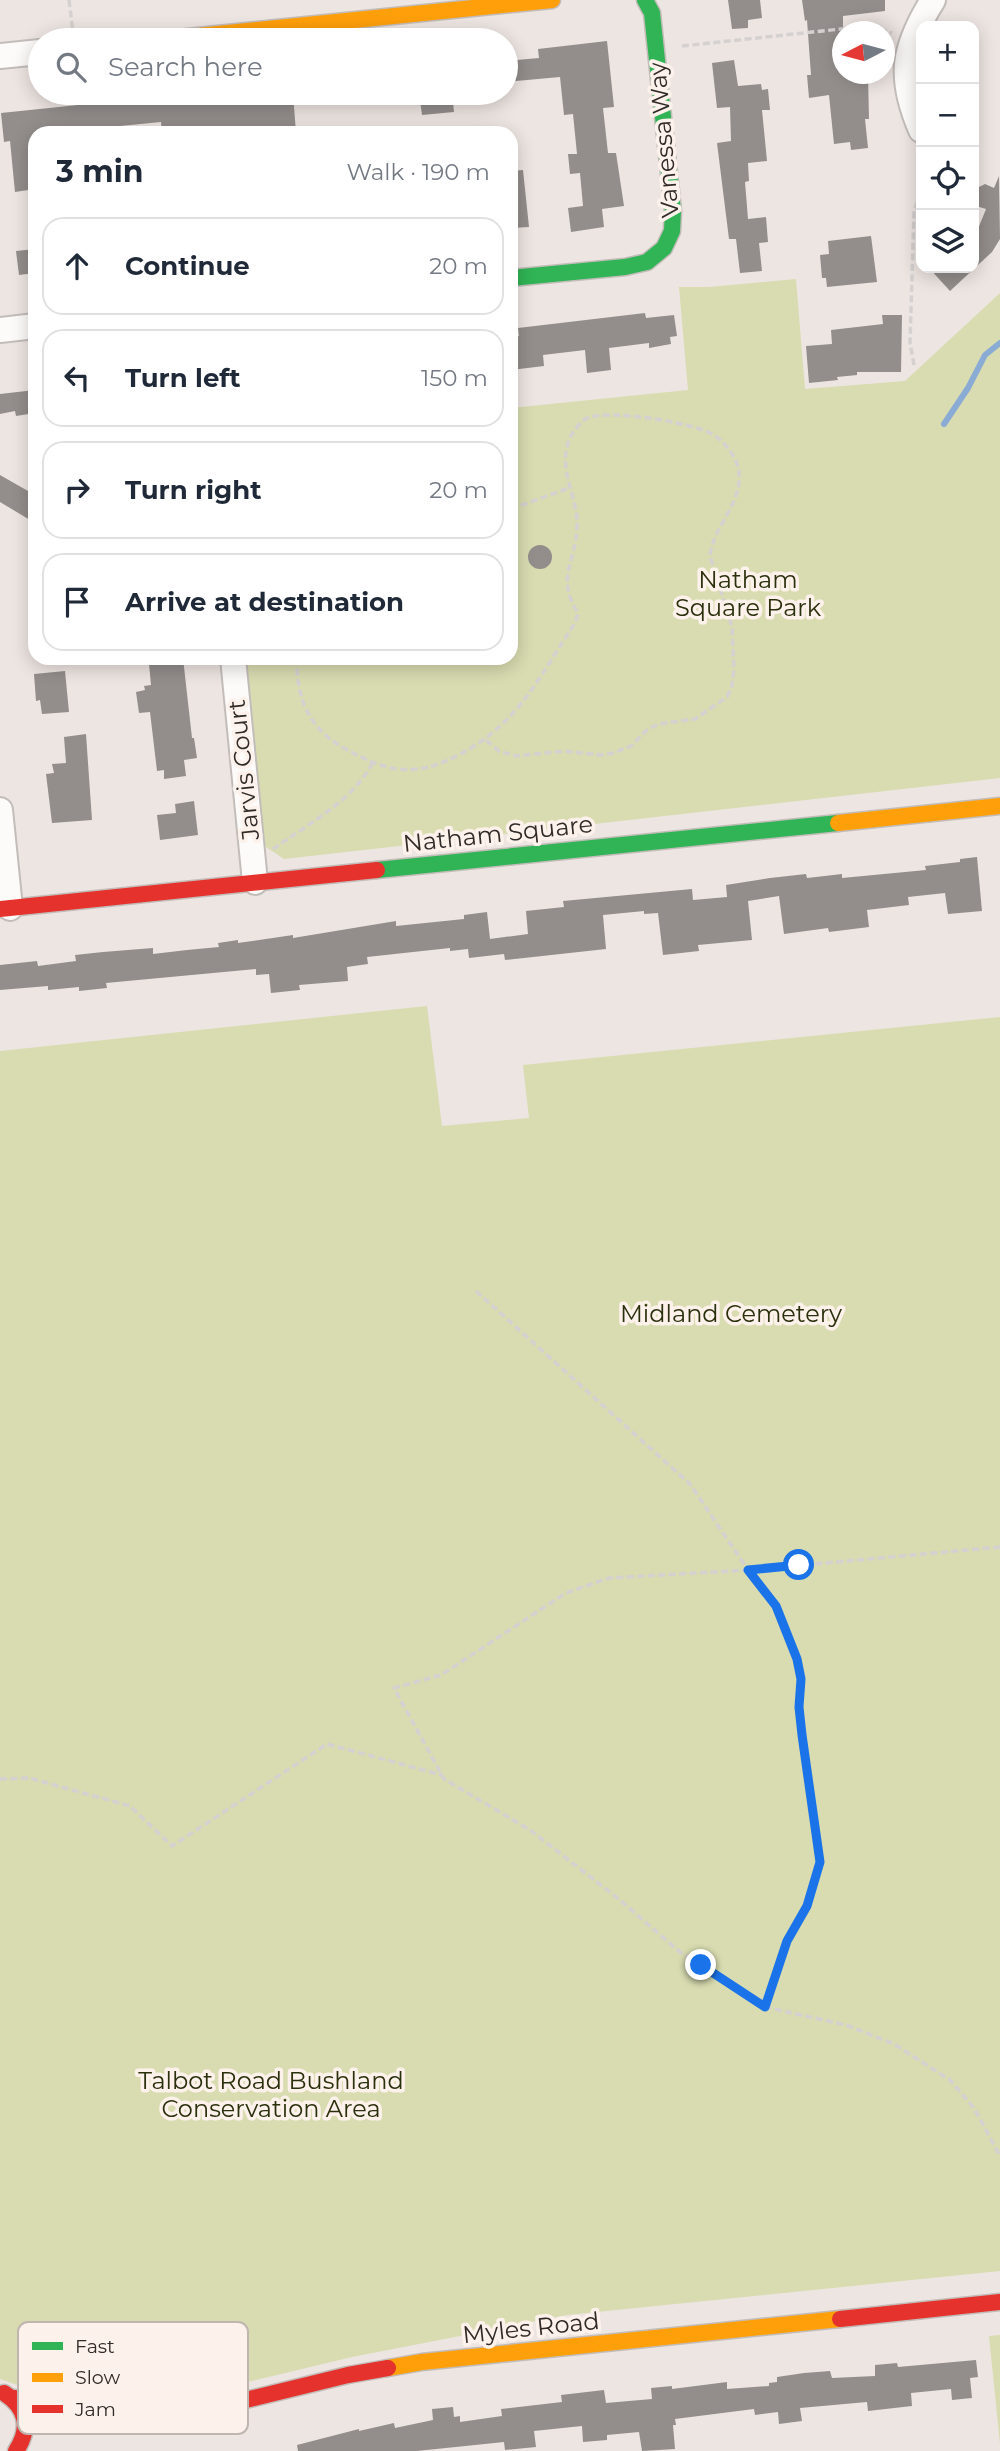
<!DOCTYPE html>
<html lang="en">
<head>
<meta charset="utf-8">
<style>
	:root { --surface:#fff; --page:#f6f6f7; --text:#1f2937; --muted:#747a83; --line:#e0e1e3 }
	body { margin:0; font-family:Montserrat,sans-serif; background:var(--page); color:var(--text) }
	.controls { position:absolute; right:21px; top:21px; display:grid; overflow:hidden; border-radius:14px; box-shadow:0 4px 18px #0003 }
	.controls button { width:63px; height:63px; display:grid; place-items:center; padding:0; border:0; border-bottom:2px solid var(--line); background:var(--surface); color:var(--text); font:35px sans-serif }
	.compass { position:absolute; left:832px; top:21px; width:63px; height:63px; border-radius:50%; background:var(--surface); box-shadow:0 4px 18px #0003; rotate:264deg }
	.stop { position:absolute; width:21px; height:21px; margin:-16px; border:5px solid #1a73e8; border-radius:50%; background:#fff }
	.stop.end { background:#1a73e8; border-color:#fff; box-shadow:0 2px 7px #0008 }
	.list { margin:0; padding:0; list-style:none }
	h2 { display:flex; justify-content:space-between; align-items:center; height:91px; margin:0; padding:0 28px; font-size:30px }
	h2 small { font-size:23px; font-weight:400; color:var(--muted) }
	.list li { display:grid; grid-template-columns:46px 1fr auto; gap:21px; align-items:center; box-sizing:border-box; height:98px; margin:0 14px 14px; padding:0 14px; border:2px solid var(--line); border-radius:21px }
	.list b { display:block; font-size:26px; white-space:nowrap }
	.list em { font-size:23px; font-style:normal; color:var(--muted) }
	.icon { flex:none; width:38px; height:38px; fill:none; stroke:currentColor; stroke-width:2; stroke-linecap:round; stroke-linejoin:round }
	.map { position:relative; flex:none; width:1000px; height:2451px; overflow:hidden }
	.search { position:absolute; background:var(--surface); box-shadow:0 4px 18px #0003; left:28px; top:28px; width:490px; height:77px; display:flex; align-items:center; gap:18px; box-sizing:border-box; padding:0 24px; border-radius:38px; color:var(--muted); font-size:26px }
	.panel { position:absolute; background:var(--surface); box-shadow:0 4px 18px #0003; left:28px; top:126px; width:490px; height:539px; border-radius:21px }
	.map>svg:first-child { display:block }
	.green { fill:#d8dcb0 }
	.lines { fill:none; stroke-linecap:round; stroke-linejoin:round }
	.stream { stroke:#8aabd4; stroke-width:6 }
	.building { fill:#938e8b }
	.street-casing { stroke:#c3bdba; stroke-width:28 }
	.fast-casing { stroke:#c3bdba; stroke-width:19 }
	.slow-casing { stroke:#c3bdba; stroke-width:19 }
	.jam-casing { stroke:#c3bdba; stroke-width:19 }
	.path { stroke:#d4d1d0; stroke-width:3.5; stroke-dasharray:7 3.5; stroke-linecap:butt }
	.street { stroke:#fcfbfa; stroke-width:24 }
	.fast { stroke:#30b455; stroke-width:16 }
	.slow { stroke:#ff9f0a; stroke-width:16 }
	.jam { stroke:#e5322d; stroke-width:16 }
	.route { stroke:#1a73e8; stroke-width:9 }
	.labels { text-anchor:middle; stroke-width:7; stroke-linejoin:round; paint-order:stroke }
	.street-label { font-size:24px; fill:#312b28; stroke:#fdf1eb }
	.park-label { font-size:24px; fill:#2b300c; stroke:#fdf1eb }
	.key { fill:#fdf1eb; stroke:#c0b6b0; stroke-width:2 }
	.key-label { font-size:19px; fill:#312b28 }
</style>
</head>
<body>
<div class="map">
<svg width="1000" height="2451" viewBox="0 0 1000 2451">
	<rect width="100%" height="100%" fill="#ede5e1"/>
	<path class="green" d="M 796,279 L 805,389 L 905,381 L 1000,293 L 1000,778 L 284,859 L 260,843 L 240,658 L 511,658 L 511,408 L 688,390 L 679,287 L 709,287 Z
		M 427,1006 L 442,1126 L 529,1118 L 523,1065 L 1000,1017 L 1000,2271 L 567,2315 L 352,2357 L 168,2401 L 86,2409 L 0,2379 L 0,1051 Z
		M 1000,2335 L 1000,2444 L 989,2336 Z"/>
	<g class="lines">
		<path class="stream" d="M 944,424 L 968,388 L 985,355 L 1000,343"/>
	</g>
	<path class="building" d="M 728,0 L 760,0 L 762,18 L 748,20 L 748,28 L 732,29 Z
		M 802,0 L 885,0 L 885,11 L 843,16 L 843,74 L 868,74 L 869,119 L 865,119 L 868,148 L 851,150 L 850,142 L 834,144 L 829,95 L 809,98 L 807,75 L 811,75 L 807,20 L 805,21 Z
		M 607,41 L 614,107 L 603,108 L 608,153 L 616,153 L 624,206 L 602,209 L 604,227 L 571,232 L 568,208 L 583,206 L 580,173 L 570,174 L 568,154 L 577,154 L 573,114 L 564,115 L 560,77 L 506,82 L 506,61 L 539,58 L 538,49 Z
		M 734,60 L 738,86 L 761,84 L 762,90 L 768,89 L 770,110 L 762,110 L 767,161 L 748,163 L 749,181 L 745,182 L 748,219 L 766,217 L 768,242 L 759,243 L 762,271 L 740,273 L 736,239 L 729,239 L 717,143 L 731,141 L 730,107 L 717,108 L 712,63 Z
		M 162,93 L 293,93 L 296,133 L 274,133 L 273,129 L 237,133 L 162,133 L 161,122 L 110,127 L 111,133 L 35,133 L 35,189 L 15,192 L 10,141 L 4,142 L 1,113 L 107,102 L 107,104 L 148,100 L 148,94 Z
		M 419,93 L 452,93 L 454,112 L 422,115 Z
		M 523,170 L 529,227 L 511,228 L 511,171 Z
		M 999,176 L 1000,239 L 992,252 L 950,291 L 929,268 L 974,268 L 974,239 L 986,209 L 976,206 L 974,198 L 979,187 L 985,184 L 994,188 Z
		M 871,236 L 877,282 L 827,287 L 826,278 L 822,278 L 820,255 L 829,254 L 828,241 Z
		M 35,249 L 35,273 L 19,275 L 16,251 Z
		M 645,313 L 646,318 L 674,315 L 677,336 L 670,337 L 671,344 L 649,348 L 649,343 L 609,348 L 611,370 L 587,373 L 585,350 L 543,355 L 544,366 L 511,370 L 511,337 L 519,336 L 518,328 Z
		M 882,315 L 902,315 L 901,372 L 857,372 L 857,375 L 837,377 L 838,380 L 809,383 L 806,346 L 832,344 L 831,330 L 883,324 Z
		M 35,390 L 35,413 L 16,416 L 15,411 L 0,414 L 0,394 Z
		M 0,475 L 35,495 L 35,523 L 0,502 Z
		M528 557a12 12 0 1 1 24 0a12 12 0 1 1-24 0Z
		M 161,658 L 183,658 L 192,738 L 194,738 L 197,758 L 184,760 L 186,776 L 164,779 L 164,770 L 157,771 L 150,712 L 139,713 L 136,692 L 145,690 L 144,686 L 151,685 L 149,664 L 161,663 Z
		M 65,671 L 69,712 L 42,714 L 40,700 L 36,701 L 34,674 Z
		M 86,734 L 92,820 L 52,823 L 46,774 L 54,773 L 52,764 L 66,763 L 64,737 Z
		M 194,801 L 198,835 L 160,840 L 157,815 L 176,813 L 175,804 Z
		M 977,857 L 982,911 L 948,914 L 945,893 L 908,897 L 909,905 L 867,910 L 869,927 L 829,932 L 828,928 L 784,934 L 779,896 L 748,901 L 752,940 L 698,945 L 699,951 L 663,955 L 658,913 L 644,914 L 644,911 L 603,915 L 606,949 L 505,960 L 504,954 L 469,958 L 468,949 L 450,951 L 450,948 L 367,957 L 368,964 L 347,967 L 348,981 L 299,985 L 300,990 L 271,993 L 269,974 L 256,975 L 256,969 L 106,983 L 107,988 L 79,991 L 79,987 L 48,990 L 48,986 L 0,990 L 0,965 L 37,961 L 38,966 L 76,961 L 75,955 L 103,952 L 153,948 L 153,954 L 187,950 L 219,947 L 218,943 L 238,940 L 238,943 L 293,935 L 293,938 L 396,921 L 396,926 L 464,919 L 464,915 L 487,912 L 490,939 L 528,934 L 526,911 L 564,907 L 563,901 L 692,889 L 693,900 L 727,897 L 726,885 L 770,878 L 806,874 L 807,878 L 842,874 L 842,878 L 926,870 L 925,866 L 960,862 L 960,859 Z
		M 976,2360 L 978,2377 L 970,2378 L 972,2398 L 952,2400 L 951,2389 L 911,2393 L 912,2406 L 868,2411 L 867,2402 L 800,2408 L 802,2421 L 779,2424 L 778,2412 L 755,2415 L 754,2409 L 675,2419 L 676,2425 L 673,2425 L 675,2449 L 642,2451 L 639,2432 L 607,2435 L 607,2440 L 583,2442 L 582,2426 L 534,2431 L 536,2447 L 505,2450 L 504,2442 L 417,2451 L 298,2451 L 297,2445 L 359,2429 L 359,2431 L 394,2423 L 395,2428 L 433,2420 L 432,2409 L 453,2407 L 454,2417 L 460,2416 L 460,2422 L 502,2416 L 501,2409 L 562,2402 L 561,2395 L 604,2390 L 606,2403 L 652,2399 L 651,2388 L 672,2386 L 672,2389 L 727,2382 L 727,2389 L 769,2386 L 769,2383 L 777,2382 L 777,2377 L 804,2373 L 830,2371 L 832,2378 L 875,2376 L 875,2365 L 897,2363 L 898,2367 Z"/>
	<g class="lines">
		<defs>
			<path id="street" d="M 0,56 L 40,52
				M 921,130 C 898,77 903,48 933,0
				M 0,330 L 35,326
				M 233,658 L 255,882
				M 0,810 L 10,908"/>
			<path id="fast" d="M 511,278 L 625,267 L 647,262 L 664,248 L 672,231 L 673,211 L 652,13 L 645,0
				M 377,870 L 838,823"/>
			<path id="slow" d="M 158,40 L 552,0
				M 838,823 L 1000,806
				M 388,2368 L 422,2362 L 840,2319"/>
			<path id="jam" d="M 0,909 L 377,870
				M 840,2319 L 1000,2302
				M 4,2393 C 27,2408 31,2428 16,2451
				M 15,2398 L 71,2422 L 93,2423 L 229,2404 L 348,2375 L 388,2368"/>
		</defs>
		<use href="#street" class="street-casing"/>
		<use href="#fast" class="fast-casing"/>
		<use href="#slow" class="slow-casing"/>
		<use href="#jam" class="jam-casing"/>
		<path class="path" d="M 69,0 L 74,40
			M 682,46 L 869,26 L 892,33
			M 914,365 L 910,343 L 914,211 L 921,192
			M 511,509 L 569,488
			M 297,658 C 296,697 308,728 344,748 C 387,772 414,779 460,754 C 519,723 539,677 575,623 L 578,613 C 555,577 576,563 577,527 C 579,497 554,466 572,434 C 576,428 581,421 587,418 C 609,409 691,422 712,434 C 723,440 735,455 738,467 C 746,501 713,525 710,556 L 732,627 L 734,669 L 732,686 L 727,697 L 695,719 L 659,724 L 648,729 L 631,746 L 613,753 L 601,755 L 564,751 L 516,756 L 499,751 L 486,740
			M 273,849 C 308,824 353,801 373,762
			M 476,1291 L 690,1484 L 748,1570 L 776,1606 L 797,1659 L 801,1679 L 799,1707 L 802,1735 L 820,1862 L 807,1906 L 787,1941 L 765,2007
			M 1000,1547 L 748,1570 L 609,1578 L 566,1593 L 441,1675 L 394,1688 L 444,1779 L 530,1830 L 615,1896 L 680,1952 L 765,2007 L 846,2025 L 894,2044 L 950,2080 L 974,2108 L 1000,2156
			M 0,1779 L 29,1778 L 130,1806 L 172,1846 L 327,1744 L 442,1775"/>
		<use href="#street" class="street"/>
		<use href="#fast" class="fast"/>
		<use href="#slow" class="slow"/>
		<use href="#jam" class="jam"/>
	</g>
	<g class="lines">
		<path class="route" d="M 701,1965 L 765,2007 L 787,1941 L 807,1906 L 820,1862 L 802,1735 L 799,1707 L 801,1679 L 797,1659 L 776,1606 L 748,1570 L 799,1565"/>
	</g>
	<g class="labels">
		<g class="street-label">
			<text transform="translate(664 140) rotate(-95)" y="8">Vanessa Way</text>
			<text transform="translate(244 770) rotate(-96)" y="8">Jarvis Court</text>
			<text transform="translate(498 834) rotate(-6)" y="8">Natham Square</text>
			<text transform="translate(531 2328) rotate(-6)" y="8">Myles Road</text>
		</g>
		<g class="park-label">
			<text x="748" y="588">Natham<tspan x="748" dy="28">Square Park</tspan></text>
			<text x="731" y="1322">Midland Cemetery</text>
			<text x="271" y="2089">Talbot Road Bushland<tspan x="271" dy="28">Conservation Area</tspan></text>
		</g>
	</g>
	<rect x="18" y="2322" width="230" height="112" rx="10" class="key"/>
	<rect x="32" y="2342" width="31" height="8" fill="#30b455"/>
	<rect x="32" y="2373" width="31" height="9" fill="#ff9f0a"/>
	<rect x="32" y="2405" width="31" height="8" fill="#e5322d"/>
	<g class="key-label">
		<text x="75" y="2353">Fast</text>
		<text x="75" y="2384">Slow</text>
		<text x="75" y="2416">Jam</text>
	</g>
</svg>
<div class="controls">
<button>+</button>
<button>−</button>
<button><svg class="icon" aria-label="locate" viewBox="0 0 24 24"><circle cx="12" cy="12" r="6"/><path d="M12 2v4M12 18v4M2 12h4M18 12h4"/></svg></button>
<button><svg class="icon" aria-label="layers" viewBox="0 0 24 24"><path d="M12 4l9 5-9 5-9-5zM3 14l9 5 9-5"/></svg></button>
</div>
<svg class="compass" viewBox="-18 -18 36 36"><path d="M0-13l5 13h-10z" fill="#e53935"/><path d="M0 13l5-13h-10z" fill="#747a83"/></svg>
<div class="stop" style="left:799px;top:1565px"></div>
<div class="stop end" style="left:701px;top:1965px"></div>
<div class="search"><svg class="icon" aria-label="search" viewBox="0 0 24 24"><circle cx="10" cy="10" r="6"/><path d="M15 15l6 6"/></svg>Search here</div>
<section class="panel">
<h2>3 min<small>Walk · 190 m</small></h2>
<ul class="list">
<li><svg class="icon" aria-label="ahead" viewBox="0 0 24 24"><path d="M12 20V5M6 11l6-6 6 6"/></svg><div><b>Continue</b></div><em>20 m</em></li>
<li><svg class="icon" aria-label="left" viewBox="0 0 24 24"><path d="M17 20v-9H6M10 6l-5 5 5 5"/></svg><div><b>Turn left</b></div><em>150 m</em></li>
<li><svg class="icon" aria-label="right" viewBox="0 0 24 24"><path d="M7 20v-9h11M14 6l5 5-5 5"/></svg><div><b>Turn right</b></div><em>20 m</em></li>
<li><svg class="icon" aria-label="arrive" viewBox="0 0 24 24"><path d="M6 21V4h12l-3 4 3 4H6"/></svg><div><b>Arrive at destination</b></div></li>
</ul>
</section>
</div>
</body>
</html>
